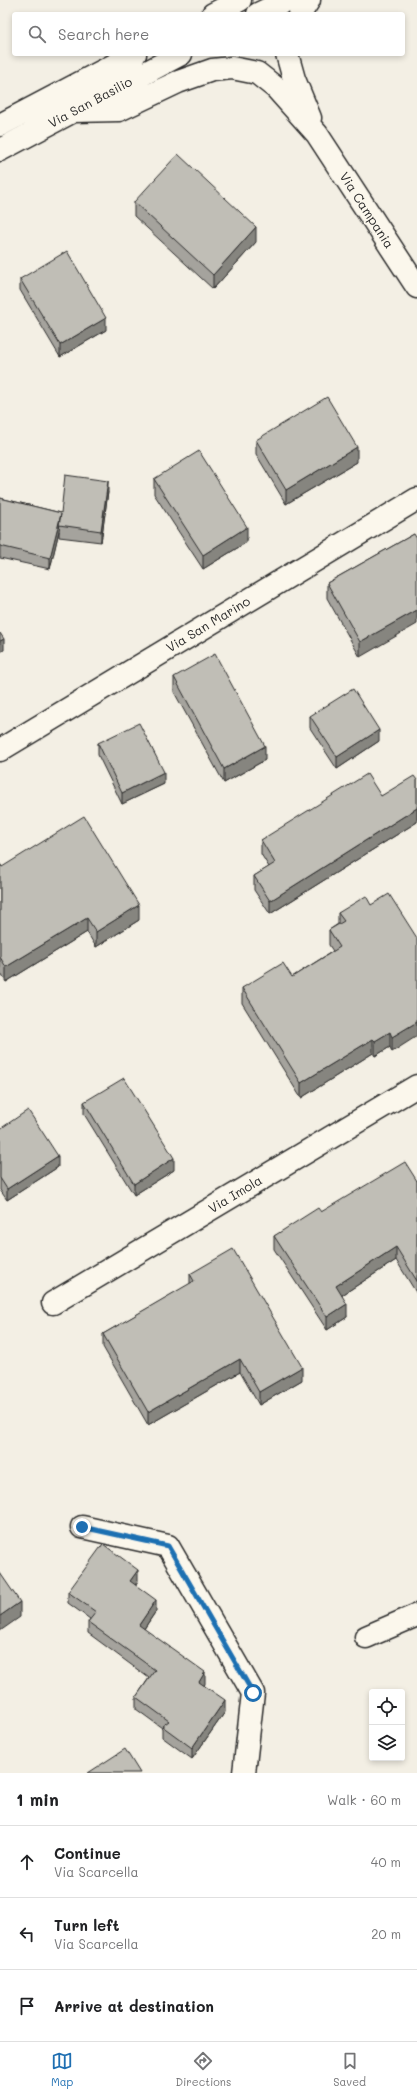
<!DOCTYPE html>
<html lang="en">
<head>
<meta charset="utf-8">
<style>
	:root { --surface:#fff; --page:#f6f6f6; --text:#202124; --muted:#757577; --line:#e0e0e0; --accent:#1f6fb2 }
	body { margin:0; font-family:Mali,sans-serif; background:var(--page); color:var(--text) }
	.controls { position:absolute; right:12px; bottom:12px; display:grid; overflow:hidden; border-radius:4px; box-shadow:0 2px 6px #0003 }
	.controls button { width:36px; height:36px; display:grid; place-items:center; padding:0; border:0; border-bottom:1px solid var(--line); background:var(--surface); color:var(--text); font:20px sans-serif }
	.stop { position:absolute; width:12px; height:12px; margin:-9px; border:3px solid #1f6fb2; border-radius:50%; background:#fff }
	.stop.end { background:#1f6fb2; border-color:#fff; box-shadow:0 1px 4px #0008 }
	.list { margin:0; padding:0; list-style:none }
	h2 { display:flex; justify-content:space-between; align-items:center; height:52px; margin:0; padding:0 16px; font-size:17px }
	h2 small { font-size:13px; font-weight:400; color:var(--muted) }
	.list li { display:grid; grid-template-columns:26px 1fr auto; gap:12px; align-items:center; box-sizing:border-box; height:72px; padding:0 16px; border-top:1px solid var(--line) }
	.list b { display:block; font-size:15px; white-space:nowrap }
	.list p { margin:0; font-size:13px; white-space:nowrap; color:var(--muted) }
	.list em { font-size:13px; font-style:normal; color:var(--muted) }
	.icon { flex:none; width:22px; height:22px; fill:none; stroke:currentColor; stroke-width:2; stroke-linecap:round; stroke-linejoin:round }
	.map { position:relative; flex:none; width:417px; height:1773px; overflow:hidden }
	.search { position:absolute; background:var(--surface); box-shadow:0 2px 6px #0003; left:12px; right:12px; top:12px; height:44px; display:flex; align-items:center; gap:10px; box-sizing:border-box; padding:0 14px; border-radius:4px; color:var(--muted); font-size:15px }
	.sheet { height:268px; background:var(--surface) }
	nav { display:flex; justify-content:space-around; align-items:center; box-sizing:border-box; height:56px; border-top:1px solid var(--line); background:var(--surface); font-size:11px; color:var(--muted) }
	nav a { display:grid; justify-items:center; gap:2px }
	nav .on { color:var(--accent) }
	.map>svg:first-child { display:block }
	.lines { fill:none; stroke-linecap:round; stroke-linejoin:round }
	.minor-casing { stroke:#2b2b2b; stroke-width:25 }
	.minor { stroke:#fbf7ec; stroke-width:22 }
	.wall { fill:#a5a39d; stroke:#2b2b2b }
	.shaded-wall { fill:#86857f; stroke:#2b2b2b }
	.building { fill:#c0beb6; stroke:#2b2b2b }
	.route { stroke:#1f6fb2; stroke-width:5 }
	.labels { text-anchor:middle; stroke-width:4; stroke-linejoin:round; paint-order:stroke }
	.street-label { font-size:13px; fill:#2b2b2b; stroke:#fbf7ec }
</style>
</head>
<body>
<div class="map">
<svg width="417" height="1773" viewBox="0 0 417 1773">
	<rect width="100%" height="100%" fill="#f3efe4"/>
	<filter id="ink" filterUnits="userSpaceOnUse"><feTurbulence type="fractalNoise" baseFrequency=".025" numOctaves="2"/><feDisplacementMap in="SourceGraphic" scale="8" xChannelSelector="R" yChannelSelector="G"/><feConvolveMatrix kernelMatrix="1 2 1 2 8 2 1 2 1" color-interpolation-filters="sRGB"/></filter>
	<g filter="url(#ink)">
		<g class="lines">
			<defs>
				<path id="minor" d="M 213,14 L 240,0
					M 258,14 L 287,0
					M 300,14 L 309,0
					M 287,54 L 294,79 L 310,118
					M 73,111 L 119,110 L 178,82 L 212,70 L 232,68 L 257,73 L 276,88 L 317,134 L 417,287
					M 0,125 L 135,54
					M 0,150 L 181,54
					M 0,750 L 417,499
					M 53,1303 L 417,1086
					M 82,1527 L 168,1546 L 253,1693 L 244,1773
					M 366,1637 L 417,1615"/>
			</defs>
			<use href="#minor" class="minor-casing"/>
			<use href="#minor" class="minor"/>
		</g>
		<path class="wall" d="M 134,202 L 256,242 L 213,289 L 134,216 Z
			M 20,279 L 106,330 L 60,357 L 20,290 Z
			M 256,440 L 357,462 L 286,504 L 256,454 Z
			M 154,479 L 247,542 L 203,569 L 154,494 Z
			M 108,492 L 101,542 L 59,537 L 59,531 L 50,569 L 0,558 L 0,498 L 61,513 Z
			M 414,534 L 360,657 L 327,598 L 327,583 Z
			M 174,677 L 265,760 L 224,783 L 174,692 Z
			M 310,716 L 379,741 L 337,769 L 310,728 Z
			M 98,743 L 164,784 L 122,804 L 98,755 Z
			M 417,780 L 417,822 L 270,914 L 254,890 L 254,876 L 269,867 L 261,854 L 261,840 L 381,796 Z
			M 0,864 L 2,867 L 139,920 L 96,947 L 87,932 L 6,982 L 0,972 Z
			M 371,905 L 417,938 L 392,1052 L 390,1047 L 375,1056 L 373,1053 L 301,1098 L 242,1003 L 242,988 L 292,977 L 333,951 L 329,945 L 329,930 L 338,924 L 338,913 Z
			M 84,1102 L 174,1170 L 134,1195 L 84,1114 Z
			M 0,1129 L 58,1167 L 7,1200 L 0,1190 Z
			M 417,1181 L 417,1294 L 396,1260 L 342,1295 L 347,1317 L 327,1330 L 274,1249 L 274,1236 L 321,1212 Z
			M 190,1274 L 302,1380 L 259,1405 L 240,1372 L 148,1425 L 103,1347 L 103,1334 L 190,1284 Z
			M 138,1581 L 135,1585 L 156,1611 L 144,1629 L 205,1684 L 204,1685 L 225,1712 L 192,1759 L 162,1737 L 162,1728 L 136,1709 L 136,1697 L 149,1678 L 88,1633 L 88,1622 L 90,1619 L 68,1603 L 68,1592 Z"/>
		<path class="shaded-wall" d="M 256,227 L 256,242 L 213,289 L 213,275 Z
			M 106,318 L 106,330 L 60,357 L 60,345 Z
			M 357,447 L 357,462 L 286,504 L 286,490 Z
			M 108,481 L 108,492 L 101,542 L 101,531 Z
			M 61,514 L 59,531 L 50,569 L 50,558 Z
			M 247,527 L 247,542 L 203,569 L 203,555 Z
			M 417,610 L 417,624 L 360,657 L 360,642 Z
			M 4,639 L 4,650 L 0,652 L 0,641 Z
			M 379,730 L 379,741 L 337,769 L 337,757 Z
			M 265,746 L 265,760 L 224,783 L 224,769 Z
			M 164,772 L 164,784 L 122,804 L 122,793 Z
			M 417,808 L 417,822 L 270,914 L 270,901 Z
			M 139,905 L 139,920 L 96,947 L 96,932 Z
			M 87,918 L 87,932 L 6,982 L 6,967 Z
			M 417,1022 L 417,1036 L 392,1052 L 392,1037 Z
			M 390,1032 L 390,1047 L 375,1056 L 375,1041 Z
			M 373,1039 L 373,1053 L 301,1098 L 301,1083 Z
			M 58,1156 L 58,1167 L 7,1200 L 7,1189 Z
			M 174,1158 L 174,1170 L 134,1195 L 134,1184 Z
			M 396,1247 L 396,1260 L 336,1299 L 336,1286 Z
			M 347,1304 L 347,1317 L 327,1330 L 327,1317 Z
			M 240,1359 L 240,1372 L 148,1425 L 148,1412 Z
			M 302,1367 L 302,1380 L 259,1405 L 259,1392 Z
			M 138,1570 L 138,1581 L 130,1592 L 130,1581 Z
			M 156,1600 L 156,1611 L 139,1636 L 139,1625 Z
			M 20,1602 L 20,1617 L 0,1631 L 0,1616 Z
			M 205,1672 L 205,1684 L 199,1693 L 199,1682 Z
			M 225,1700 L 225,1712 L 192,1759 L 192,1748 Z"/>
		<path class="building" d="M 178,154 L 256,227 L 213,275 L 134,202 Z
			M 67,251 L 106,318 L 60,345 L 20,279 Z
			M 327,397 L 357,447 L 286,490 L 256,440 Z
			M 199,451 L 247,527 L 203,555 L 154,479 Z
			M 65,475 L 108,481 L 101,531 L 59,525 L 61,514 L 50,558 L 0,546 L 0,498 L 61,513 Z
			M 414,534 L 417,539 L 417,610 L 360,642 L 327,583 Z
			M 0,633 L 4,639 L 0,641 Z
			M 215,654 L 265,746 L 224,769 L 174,677 Z
			M 353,689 L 379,730 L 337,757 L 310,716 Z
			M 139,723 L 164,772 L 122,793 L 98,743 Z
			M 367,774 L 381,796 L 414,776 L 417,780 L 417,808 L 270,901 L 254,876 L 275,863 L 261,840 Z
			M 84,816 L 139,905 L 96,932 L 87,918 L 6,967 L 0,957 L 0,864 L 2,867 Z
			M 389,894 L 417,938 L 417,1022 L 392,1037 L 390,1032 L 375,1041 L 373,1039 L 301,1083 L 242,988 L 283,963 L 292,977 L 340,947 L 329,930 L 344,921 L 338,913 L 366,896 L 371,905 Z
			M 124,1078 L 174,1158 L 134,1184 L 84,1102 Z
			M 28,1110 L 58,1156 L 7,1189 L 0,1178 L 0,1129 Z
			M 405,1162 L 417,1181 L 417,1281 L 396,1247 L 336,1286 L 347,1304 L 327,1317 L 274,1236 L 318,1208 L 321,1212 Z
			M 233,1249 L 302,1367 L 259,1392 L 240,1359 L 148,1412 L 103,1334 L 194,1281 L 190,1274 Z
			M 103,1544 L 138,1570 L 130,1581 L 156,1600 L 139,1625 L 205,1672 L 199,1682 L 225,1700 L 192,1748 L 162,1726 L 169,1721 L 136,1697 L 155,1670 L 88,1622 L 96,1612 L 68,1592 Z
			M 0,1573 L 20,1602 L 0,1616 Z
			M 125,1749 L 140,1773 L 88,1773 Z"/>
	</g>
	<g class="lines" filter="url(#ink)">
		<path class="route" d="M 82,1527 L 168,1546 L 253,1693"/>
	</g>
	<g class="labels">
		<g class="street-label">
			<text transform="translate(90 102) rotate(-28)" y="5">Via San Basilio</text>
			<text transform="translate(367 210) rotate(57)" y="5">Via Campania</text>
			<text transform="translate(208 624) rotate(-31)" y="5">Via San Marino</text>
			<text transform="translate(235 1194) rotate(-31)" y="5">Via Imola</text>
		</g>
	</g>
</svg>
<div class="controls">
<button><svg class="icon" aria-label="locate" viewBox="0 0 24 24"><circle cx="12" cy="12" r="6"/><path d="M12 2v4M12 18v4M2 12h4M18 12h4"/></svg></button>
<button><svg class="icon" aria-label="layers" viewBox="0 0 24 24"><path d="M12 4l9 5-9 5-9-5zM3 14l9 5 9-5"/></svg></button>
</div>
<div class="stop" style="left:253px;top:1693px"></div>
<div class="stop end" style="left:82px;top:1527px"></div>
<div class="search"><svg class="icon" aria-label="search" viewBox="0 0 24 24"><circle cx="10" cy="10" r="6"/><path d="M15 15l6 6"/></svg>Search here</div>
</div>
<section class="sheet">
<h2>1 min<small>Walk · 60 m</small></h2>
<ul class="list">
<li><svg class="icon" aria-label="ahead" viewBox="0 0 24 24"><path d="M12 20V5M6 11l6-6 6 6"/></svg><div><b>Continue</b><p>Via Scarcella</p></div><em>40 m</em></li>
<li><svg class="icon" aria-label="left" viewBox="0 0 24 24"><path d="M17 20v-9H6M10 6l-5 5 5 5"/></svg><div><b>Turn left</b><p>Via Scarcella</p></div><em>20 m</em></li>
<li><svg class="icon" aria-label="arrive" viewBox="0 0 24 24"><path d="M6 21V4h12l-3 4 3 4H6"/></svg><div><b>Arrive at destination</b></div></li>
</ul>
</section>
<nav>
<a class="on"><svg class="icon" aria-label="map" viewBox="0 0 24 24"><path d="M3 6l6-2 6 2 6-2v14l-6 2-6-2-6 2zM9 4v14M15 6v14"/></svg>Map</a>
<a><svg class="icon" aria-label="directions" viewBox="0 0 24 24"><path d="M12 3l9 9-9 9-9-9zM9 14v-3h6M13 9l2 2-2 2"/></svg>Directions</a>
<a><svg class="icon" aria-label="saved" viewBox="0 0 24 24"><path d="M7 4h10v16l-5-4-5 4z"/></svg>Saved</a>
</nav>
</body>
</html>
